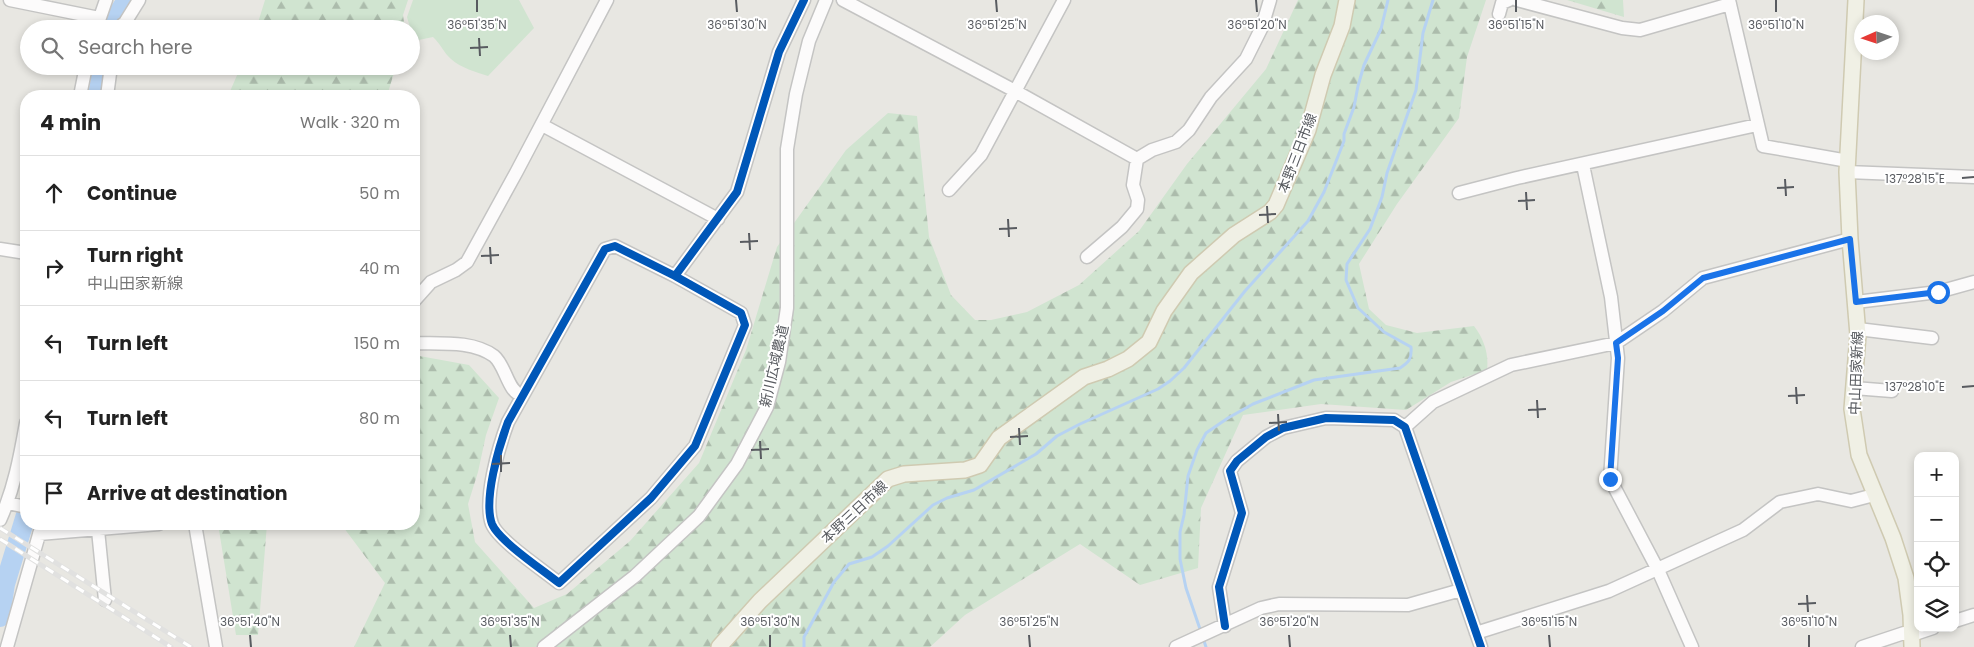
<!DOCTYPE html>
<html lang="en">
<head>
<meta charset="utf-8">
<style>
	:root { --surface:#fff; --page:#f6f6f6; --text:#222; --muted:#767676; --line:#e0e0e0 }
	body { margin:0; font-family:Poppins,"Noto Sans JP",sans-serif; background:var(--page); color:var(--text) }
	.controls { position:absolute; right:15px; bottom:15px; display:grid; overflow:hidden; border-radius:10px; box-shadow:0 2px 8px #0003 }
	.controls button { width:45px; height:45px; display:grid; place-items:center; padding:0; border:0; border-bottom:1px solid var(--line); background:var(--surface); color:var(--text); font:25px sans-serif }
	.compass { position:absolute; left:1854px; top:15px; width:45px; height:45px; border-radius:50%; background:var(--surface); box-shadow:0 2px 8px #0003; rotate:267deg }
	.stop { position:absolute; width:15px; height:15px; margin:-11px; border:4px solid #1a73e8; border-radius:50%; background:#fff }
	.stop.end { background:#1a73e8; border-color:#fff; box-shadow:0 1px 5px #0008 }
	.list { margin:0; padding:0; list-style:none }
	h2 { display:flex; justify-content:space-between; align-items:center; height:65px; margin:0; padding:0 20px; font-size:21px }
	h2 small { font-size:16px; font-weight:400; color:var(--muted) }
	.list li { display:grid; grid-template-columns:32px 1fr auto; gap:15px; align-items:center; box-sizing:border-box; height:75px; padding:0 20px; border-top:1px solid var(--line) }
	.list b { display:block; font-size:19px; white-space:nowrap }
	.list p { margin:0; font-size:16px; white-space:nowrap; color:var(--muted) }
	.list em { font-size:16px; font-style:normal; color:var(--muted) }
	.icon { flex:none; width:28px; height:28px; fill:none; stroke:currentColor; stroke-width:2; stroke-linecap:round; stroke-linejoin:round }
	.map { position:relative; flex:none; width:1974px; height:647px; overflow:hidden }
	.search { position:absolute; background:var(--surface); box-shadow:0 2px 8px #0003; left:20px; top:20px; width:400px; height:55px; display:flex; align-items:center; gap:12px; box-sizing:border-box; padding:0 18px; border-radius:28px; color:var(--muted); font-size:19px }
	.panel { position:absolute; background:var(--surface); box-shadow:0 2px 8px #0003; left:20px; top:90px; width:400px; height:440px; border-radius:20px }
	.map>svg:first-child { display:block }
	.grass { fill:#d0e4d0 }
	.forest { fill:url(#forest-firs) }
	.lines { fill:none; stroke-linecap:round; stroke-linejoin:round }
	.stream { stroke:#b6d2f2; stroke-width:3 }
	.river { stroke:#b6d2f2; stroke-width:20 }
	.minor-casing { stroke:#c4c4c3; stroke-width:15 }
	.major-casing { stroke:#cfcab1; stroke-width:18 }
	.minor { stroke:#fcfbfb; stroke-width:12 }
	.major { stroke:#f0f0e5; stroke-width:15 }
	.rail-casing { stroke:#e1e1e0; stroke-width:5 }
	.rail { stroke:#fff; stroke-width:3; stroke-dasharray:9; stroke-linecap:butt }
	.cycleway-casing { stroke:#fff; stroke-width:11 }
	.cycleway { stroke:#0057b8; stroke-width:8 }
	.route { stroke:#1a73e8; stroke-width:6 }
	.ticks { fill:none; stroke:#585b60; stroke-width:2 }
	.labels { text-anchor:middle; stroke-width:4; stroke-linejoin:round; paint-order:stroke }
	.street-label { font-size:14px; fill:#585b60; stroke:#fff }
	.ticks-label { font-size:12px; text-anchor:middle; fill:#585b60; stroke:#fff; stroke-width:4; stroke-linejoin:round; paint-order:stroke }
</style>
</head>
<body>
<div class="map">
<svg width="1974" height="647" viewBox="0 0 1974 647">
	<defs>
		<pattern id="forest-firs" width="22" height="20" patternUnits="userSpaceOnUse" patternTransform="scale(1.25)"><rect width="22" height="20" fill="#d0e4d0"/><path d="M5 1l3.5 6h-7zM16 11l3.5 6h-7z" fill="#acbcac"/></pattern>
	</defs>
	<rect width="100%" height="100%" fill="#e8e7e2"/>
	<path class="grass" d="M 413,0 L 519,0 L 534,28 L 488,76 C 476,72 461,68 451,59 C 444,53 440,43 433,37 L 414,41 L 407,17 Z"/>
	<path class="forest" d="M 265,0 L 408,0 L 403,15 L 405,29 L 256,29 Z
		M 1298,0 L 1486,0 L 1467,57 L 1459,118 L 1397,204 L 1359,264 L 1369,309 L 1386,325 L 1417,333 L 1474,326 C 1484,339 1489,354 1487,370 L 1451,382 L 1406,410 L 1321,404 L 1243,415 L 1201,508 L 1198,568 L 1140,585 L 1080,544 L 965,615 L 930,647 L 354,647 L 385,583 L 341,524 L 414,524 L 414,355 L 469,365 L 499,398 L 486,435 L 478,472 L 468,504 L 475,542 L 534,608 L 567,594 L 630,541 L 699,463 L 746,350 L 777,247 L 846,150 L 888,113 L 917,116 L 929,237 L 951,295 L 975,320 L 991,320 L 1027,312 L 1079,285 L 1139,231 L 1187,164 L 1266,69 Z
		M 1567,0 L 1623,0 L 1624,17 Z
		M 241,66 L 396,66 L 387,96 L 228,96 Z
		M 218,524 L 267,524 L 258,635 L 236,635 Z"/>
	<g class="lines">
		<path class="stream" d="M 1201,632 L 1186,588 L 1180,559 L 1180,532 L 1184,515 L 1188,476 L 1197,450 L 1206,433 L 1228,418 L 1253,404 L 1314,380 L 1400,368 C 1409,362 1412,359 1411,347 L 1384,332 L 1358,308 L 1346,280 L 1347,264 L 1370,229 L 1382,197 L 1387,173 L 1416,90 L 1423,33 L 1433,0
			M 1203,638 L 1206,647
			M 804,647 L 804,637 L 834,582 L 849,564 L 872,557 L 888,546 L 933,505 L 947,498 L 974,490 L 1036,454 L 1057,436 L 1080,424 L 1158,389 L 1170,381 L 1184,368 L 1245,291 L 1308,221 L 1324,192 L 1344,141 L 1344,134 L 1354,107 L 1358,86 L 1364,65 L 1381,29 L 1388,0"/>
		<path class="river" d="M 113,29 L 116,17 L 127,0
			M 98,96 L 103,66
			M 0,617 L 5,584 L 26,515"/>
		<defs>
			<path id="minor" d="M 10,0 L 99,18
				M 843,0 L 1015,91 L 1137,159 L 1152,150 L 1176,142 L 1189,130 L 1211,97 L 1246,59 L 1262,27 L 1270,0
				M 1517,0 L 1622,28 L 1640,30 L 1730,4
				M 1729,0 L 1763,146 L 1848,161
				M 1499,14 L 1502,3 L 1509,0
				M 123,24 L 135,29
				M 96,29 L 106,0
				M 121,29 L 139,0
				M 80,96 L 86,66
				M 107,96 L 111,66
				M 542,125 L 718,219
				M 1583,165 L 1611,297 L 1618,358 L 1610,479 L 1658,570 L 1692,647
				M 1847,172 L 1974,177
				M 949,190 L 981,155 L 1064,0
				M 1459,193 L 1517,178 L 1757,125
				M 0,249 L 26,253
				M 1087,257 L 1122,227 L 1137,209 L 1138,200 L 1133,185 L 1137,159
				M 675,276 L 615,246 L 605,249 L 508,422 C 499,446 483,500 492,524 C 499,541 543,570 559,583 L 651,498 L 695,446 L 745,325 L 741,313 L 675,276 L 737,192 L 779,52 L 804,0
				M 414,301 L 431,282 L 456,270 L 467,262 L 517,171 L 607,0
				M 1856,302 L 1938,292 L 1974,282
				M 1858,329 L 1932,338
				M 414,343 C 439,344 472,340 494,356 C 506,366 508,393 522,395
				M 1854,388 L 1892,391
				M 1405,427 L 1433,402 L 1511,365 L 1616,343 L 1663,311 L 1703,278 L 1850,239
				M 8,503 L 26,507
				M 0,520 C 14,489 20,457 26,423
				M 195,524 L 216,647
				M 98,530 L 105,600
				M 39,534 L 159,524
				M 1955,621 L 1974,615
				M 1225,626 L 1219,587 L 1242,513 L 1230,471 L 1237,461 L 1266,437 L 1283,428 L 1326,418 L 1394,420 L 1405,427 L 1481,647
				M 1476,633 L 1609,591 L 1743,530 L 1780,502 L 1818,494 L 1851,501 L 1874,495
				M 7,647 L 42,524
				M 544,647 L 635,576 L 699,516 L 737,464 L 767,407 L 779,362 L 787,308 L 787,149 L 796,94 L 809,41 L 826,0
				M 1176,647 L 1261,608 L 1279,604 L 1408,605 L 1461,590
				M 1862,647 L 1904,633 L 1912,635 L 1933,628"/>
			<path id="major" d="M 1856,0 L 1847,172 L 1850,239 L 1858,335 L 1852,409 L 1854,422 L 1859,455 L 1893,538 L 1906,578 L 1911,615 L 1912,647
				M 719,647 L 760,601 L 888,479 L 904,474 L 965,470 L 980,465 L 999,438 L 1084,377 L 1108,369 L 1128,359 L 1149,342 L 1164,311 L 1191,273 L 1234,235 L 1270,212 L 1276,205 L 1308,130 L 1323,75 L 1342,26 L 1347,0"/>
		</defs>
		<use href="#minor" class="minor-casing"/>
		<use href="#major" class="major-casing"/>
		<use href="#minor" class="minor"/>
		<use href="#major" class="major"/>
		<defs>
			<path id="rail" d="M 0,528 L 191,647
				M 0,539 L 171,647"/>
		</defs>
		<use href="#rail" class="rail-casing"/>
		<use href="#rail" class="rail"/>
		<defs>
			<path id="cycleway" d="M 675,276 L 615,246 L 605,249 L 508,422 C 499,446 483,500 492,524 C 499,541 543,570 559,583 L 651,498 L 695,446 L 745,325 L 741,313 L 675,276 L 737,192 L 779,52 L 804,0
				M 1225,626 L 1219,587 L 1242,513 L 1230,471 L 1237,461 L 1266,437 L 1283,428 L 1326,418 L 1394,420 L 1405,427 L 1481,647"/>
		</defs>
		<use href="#cycleway" class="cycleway-casing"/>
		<use href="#cycleway" class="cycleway"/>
	</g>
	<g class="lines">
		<path class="route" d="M 1610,479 L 1618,358 L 1616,343 L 1663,311 L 1703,278 L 1850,239 L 1856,302 L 1938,292"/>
	</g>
	<path class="ticks" d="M 477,0 L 477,12M 736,0 L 737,12M 996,0 L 997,12M 1256,0 L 1257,12M 1516,0 L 1516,12M 1776,0 L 1776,12M 479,38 L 480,56M 470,48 L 488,47M 1962,178 L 1974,177M 1785,179 L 1786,196M 1777,188 L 1794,187M 1526,192 L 1527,210M 1518,201 L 1535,200M 1267,206 L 1268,223M 1259,215 L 1276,214M 1008,219 L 1009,237M 999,229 L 1017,228M 749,233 L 750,250M 740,242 L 758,241M 490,247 L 491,264M 481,256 L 499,255M 1796,387 L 1797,404M 1962,387 L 1974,386M 1788,396 L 1805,395M 1537,400 L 1538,418M 1528,410 L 1546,409M 1278,414 L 1279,431M 1269,423 L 1287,422M 1019,428 L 1020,445M 1010,437 L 1028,436M 760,441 L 761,459M 751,450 L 769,449M 501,455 L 501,472M 492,464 L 510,463M 1807,595 L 1808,612M 1798,604 L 1816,603M 250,635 L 251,647M 510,635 L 511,647M 770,635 L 770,647M 1029,635 L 1030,647M 1289,635 L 1290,647M 1549,635 L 1550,647M 1809,635 L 1809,647"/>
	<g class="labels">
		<g class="street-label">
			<text transform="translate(1297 153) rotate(-69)" y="5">本野三日市線</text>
			<text transform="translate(774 366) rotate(-77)" y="5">新川広域農道</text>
			<text transform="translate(1856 373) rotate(-88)" y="5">中山田家新線</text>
			<text transform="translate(854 512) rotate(-43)" y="5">本野三日市線</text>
		</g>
	</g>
	<g class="ticks-label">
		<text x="477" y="29">36°51'35"N</text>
		<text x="737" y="29">36°51'30"N</text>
		<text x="997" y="29">36°51'25"N</text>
		<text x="1257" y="29">36°51'20"N</text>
		<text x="1516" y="29">36°51'15"N</text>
		<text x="1776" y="29">36°51'10"N</text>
		<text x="1915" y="183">137°28'15"E</text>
		<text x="1915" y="391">137°28'10"E</text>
		<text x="250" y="626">36°51'40"N</text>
		<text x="510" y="626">36°51'35"N</text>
		<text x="770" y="626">36°51'30"N</text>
		<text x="1029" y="626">36°51'25"N</text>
		<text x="1289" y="626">36°51'20"N</text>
		<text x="1549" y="626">36°51'15"N</text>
		<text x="1809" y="626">36°51'10"N</text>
	</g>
</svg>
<div class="controls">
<button>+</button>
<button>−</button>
<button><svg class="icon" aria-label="locate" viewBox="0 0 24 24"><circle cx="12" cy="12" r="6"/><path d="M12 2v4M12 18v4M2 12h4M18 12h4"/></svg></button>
<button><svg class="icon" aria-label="layers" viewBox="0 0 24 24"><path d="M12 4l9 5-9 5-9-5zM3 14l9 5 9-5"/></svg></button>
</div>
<svg class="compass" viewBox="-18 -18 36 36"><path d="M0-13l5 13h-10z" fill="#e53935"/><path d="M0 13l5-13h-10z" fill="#767676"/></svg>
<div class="stop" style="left:1938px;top:292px"></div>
<div class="stop end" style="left:1610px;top:479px"></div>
<div class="search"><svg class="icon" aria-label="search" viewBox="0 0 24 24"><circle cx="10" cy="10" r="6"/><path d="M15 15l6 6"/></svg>Search here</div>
<section class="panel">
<h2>4 min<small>Walk · 320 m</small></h2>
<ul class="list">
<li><svg class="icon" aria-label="ahead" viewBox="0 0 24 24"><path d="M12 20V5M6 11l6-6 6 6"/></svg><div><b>Continue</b></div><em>50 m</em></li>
<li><svg class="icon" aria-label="right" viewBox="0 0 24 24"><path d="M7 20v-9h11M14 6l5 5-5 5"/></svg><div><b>Turn right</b><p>中山田家新線</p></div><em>40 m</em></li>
<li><svg class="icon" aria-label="left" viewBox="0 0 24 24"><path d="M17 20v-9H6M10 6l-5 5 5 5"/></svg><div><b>Turn left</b></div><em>150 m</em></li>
<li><svg class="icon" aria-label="left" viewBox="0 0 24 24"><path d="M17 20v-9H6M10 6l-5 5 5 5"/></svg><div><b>Turn left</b></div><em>80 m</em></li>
<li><svg class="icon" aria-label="arrive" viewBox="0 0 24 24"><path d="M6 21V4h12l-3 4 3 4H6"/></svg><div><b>Arrive at destination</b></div></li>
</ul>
</section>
</div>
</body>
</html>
